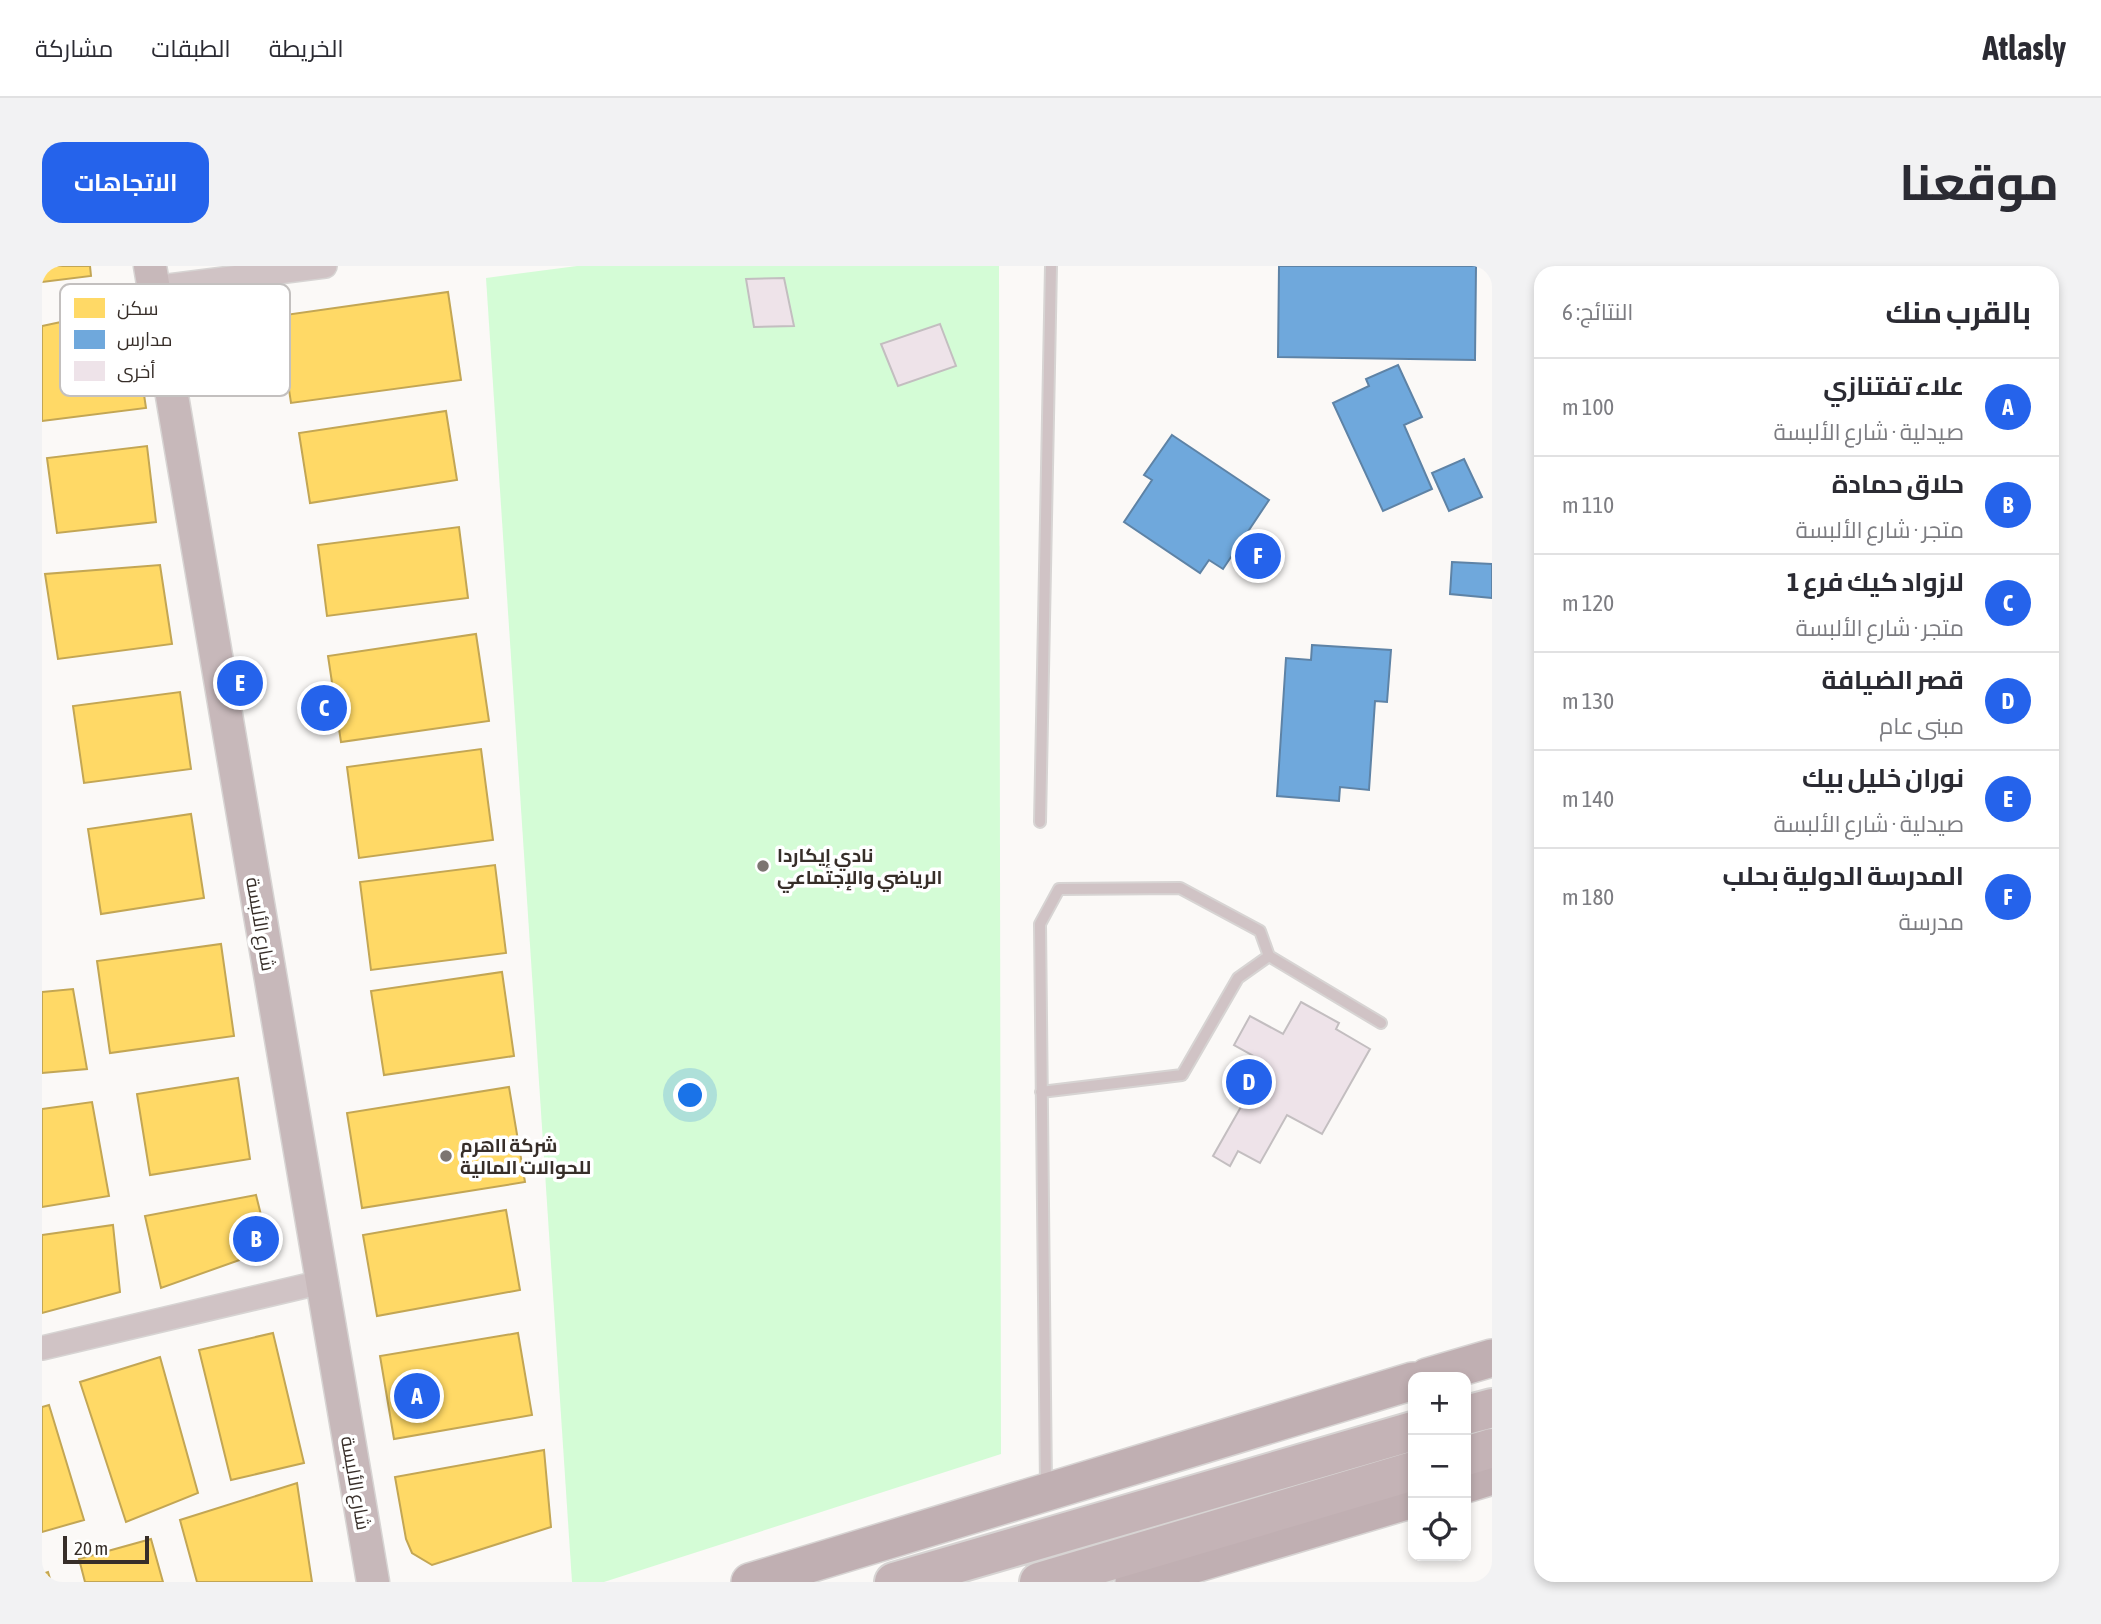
<!DOCTYPE html>
<html lang="ar">
<head>
<meta charset="utf-8">
<style>
	:root { --surface:#fff; --page:#f2f2f3; --text:#2b2b33; --muted:#7c7c81; --line:#e1e1e2; --accent:#2563eb }
	body { margin:0; font-family:"Asap Condensed",Cairo,sans-serif; background:var(--page); color:var(--text); direction:rtl }
	.controls { position:absolute; right:21px; bottom:21px; display:grid; overflow:hidden; border-radius:14px; box-shadow:0 4px 10px #0003 }
	.controls button { width:63px; height:63px; display:grid; place-items:center; padding:0; border:0; border-bottom:2px solid var(--line); background:var(--surface); color:var(--text); font:35px sans-serif }
	.scale { position:absolute; left:21px; bottom:18px; width:86px; box-sizing:border-box; padding-left:7px; border:4px solid #372e29; border-top:0; font-size:19px; line-height:24px; white-space:nowrap; color:#372e29; -webkit-text-stroke:5px #fff; paint-order:stroke }
	.you { position:absolute; left:649px; top:830px; width:24px; height:24px; margin:-18px; border:5px solid #fff; border-radius:50%; background:#1a73e8; box-shadow:0 0 0 10px #1a73e833 }
	.badge { display:grid; place-items:center; width:46px; height:46px; border-radius:50%; background:var(--accent); color:#fff; font-size:23px; font-weight:700 }
	.pin { position:absolute; translate:-50% -50%; border:4px solid #fff; box-shadow:0 2px 7px #0006 }
	.list { margin:0; padding:0; list-style:none }
	h2 { display:flex; justify-content:space-between; align-items:center; height:91px; margin:0; padding:0 28px; font-size:30px }
	h2 small { font-size:23px; font-weight:400; color:var(--muted) }
	.list li { display:grid; grid-template-columns:46px 1fr auto; gap:21px; align-items:center; box-sizing:border-box; height:98px; padding:0 28px; border-top:2px solid var(--line) }
	.list b { display:block; font-size:26px; white-space:nowrap }
	.list p { margin:0; font-size:23px; white-space:nowrap; color:var(--muted) }
	.list em { font-size:23px; font-style:normal; color:var(--muted) }
	.icon { flex:none; width:38px; height:38px; fill:none; stroke:currentColor; stroke-width:2; stroke-linecap:round; stroke-linejoin:round }
	.map { position:relative; flex:none; width:1450px; height:1316px; overflow:hidden; direction:ltr; border-radius:21px }
	header { display:flex; align-items:center; gap:42px; box-sizing:border-box; height:98px; padding:0 35px; background:var(--surface); border-bottom:2px solid var(--line) }
	header strong { font-size:33px }
	nav { display:flex; gap:38px; margin-inline-start:auto; font-size:24px }
	.intro { display:flex; align-items:center; justify-content:space-between; box-sizing:border-box; height:168px; padding:0 42px }
	h1 { margin:0; font-size:49px }
	.button { padding:18px 32px; border-radius:21px; background:var(--accent); color:#fff; font-size:24px; font-weight:700 }
	main { display:flex; gap:42px; padding:0 42px }
	aside { flex:1; background:var(--surface); border-radius:21px; box-shadow:0 4px 10px #0003 }
	.map>svg:first-child { display:block }
	.green { fill:#d4fcd6 }
	.homes { fill:#ffd966; stroke:#c3a654; stroke-width:2 }
	.schools { fill:#6fa8dc; stroke:#5e83a6; stroke-width:2 }
	.building { fill:#eee3e9; stroke:#c3bec0; stroke-width:2 }
	.lines { fill:none; stroke-linecap:round; stroke-linejoin:round }
	.lane-casing { stroke:#d7d4d3; stroke-width:14 }
	.street-casing { stroke:#d7d4d3; stroke-width:26 }
	.secondary-casing { stroke:#d7d4d3; stroke-width:35 }
	.primary-casing { stroke:#d7d4d3; stroke-width:40 }
	.highway-casing { stroke:#d7d4d3; stroke-width:42 }
	.lane { stroke:#d0c3c5; stroke-width:10 }
	.street { stroke:#d0c3c5; stroke-width:23 }
	.secondary { stroke:#c7b8ba; stroke-width:32 }
	.primary { stroke:#c0afb2; stroke-width:37 }
	.highway { stroke:#c4b3b6; stroke-width:38 }
	.poi-dot { fill:#7c7571; stroke:#fff; stroke-width:2.5 }
	.labels { text-anchor:middle; stroke-width:7; stroke-linejoin:round; paint-order:stroke }
	.poi-label { font-size:19px; font-weight:bold; fill:#372e29; stroke:#fff; text-anchor:start }
	.street-label { font-size:19px; fill:#372e29; stroke:#fff }
	.key { fill:#fff; stroke:#c3c0bf; stroke-width:2 }
	.key-label { font-size:19px; fill:#372e29 }
</style>
</head>
<body>
<header>
<strong>Atlasly</strong>
<nav><a>الخريطة</a><a>الطبقات</a><a>مشاركة</a></nav>
</header>
<div class="intro"><h1>موقعنا</h1><a class="button">الاتجاهات</a></div>
<main>
<aside>
<h2>بالقرب منك<small>النتائج: 6</small></h2>
<ul class="list">
<li><span class="badge">A</span><div><b>علاء تفتنازي</b><p>صيدلية · شارع الألبسة</p></div><em>100 m</em></li>
<li><span class="badge">B</span><div><b>حلاق حمادة</b><p>متجر · شارع الألبسة</p></div><em>110 m</em></li>
<li><span class="badge">C</span><div><b>لازواد كيك فرع 1</b><p>متجر · شارع الألبسة</p></div><em>120 m</em></li>
<li><span class="badge">D</span><div><b>قصر الضيافة</b><p>مبنى عام</p></div><em>130 m</em></li>
<li><span class="badge">E</span><div><b>نوران خليل بيك</b><p>صيدلية · شارع الألبسة</p></div><em>140 m</em></li>
<li><span class="badge">F</span><div><b>المدرسة الدولية بحلب</b><p>مدرسة</p></div><em>180 m</em></li>
</ul>
</aside>
<div class="map">
<svg width="1450" height="1316" viewBox="0 0 1450 1316">
	<rect width="100%" height="100%" fill="#fbf9f7"/>
	<path class="green" d="M 535,0 L 957,0 L 959,1188 L 562,1316 L 530,1316 L 444,12 Z"/>
	<path class="homes" d="M 0,0 L 48,0 L 49,10 L 0,16 Z
		M 406,26 L 419,114 L 249,137 L 236,50 Z
		M 89,41 L 104,142 L 0,155 L 0,60 Z
		M 404,145 L 415,214 L 268,237 L 257,167 Z
		M 105,180 L 114,256 L 15,267 L 5,192 Z
		M 417,261 L 426,332 L 285,350 L 276,279 Z
		M 118,299 L 130,378 L 16,393 L 3,308 Z
		M 434,368 L 447,455 L 299,476 L 286,390 Z
		M 138,426 L 149,503 L 42,517 L 31,440 Z
		M 439,483 L 451,574 L 317,592 L 305,501 Z
		M 149,548 L 162,632 L 59,648 L 46,563 Z
		M 453,599 L 464,687 L 329,704 L 318,616 Z
		M 179,678 L 192,770 L 68,787 L 55,695 Z
		M 460,706 L 472,790 L 342,809 L 329,725 Z
		M 31,723 L 45,803 L 0,807 L 0,726 Z
		M 196,812 L 208,893 L 108,909 L 95,828 Z
		M 467,821 L 483,916 L 320,942 L 305,847 Z
		M 50,836 L 67,930 L 0,941 L 0,843 Z
		M 214,929 L 223,965 L 217,987 L 119,1022 L 103,950 Z
		M 464,944 L 478,1024 L 335,1050 L 321,969 Z
		M 71,959 L 78,1026 L 0,1047 L 0,969 Z
		M 231,1067 L 262,1197 L 189,1214 L 157,1084 Z
		M 476,1067 L 490,1149 L 352,1173 L 338,1090 Z
		M 118,1091 L 156,1227 L 84,1256 L 38,1116 Z
		M 7,1139 L 42,1254 L 0,1266 L 0,1141 Z
		M 502,1184 L 509,1261 L 390,1299 L 370,1287 L 364,1273 L 353,1211 Z
		M 255,1217 L 270,1316 L 155,1316 L 138,1254 Z
		M 109,1273 L 121,1316 L 43,1316 L 37,1293 Z
		M 6,1306 L 9,1316 L 0,1316 L 0,1308 Z"/>
	<path class="schools" d="M 1237,0 L 1434,0 L 1433,94 L 1236,91 Z
		M 1356,99 L 1380,151 L 1362,159 L 1390,223 L 1341,245 L 1291,137 L 1327,120 L 1324,113 Z
		M 1130,169 L 1227,234 L 1181,303 L 1167,294 L 1158,307 L 1082,256 L 1110,214 L 1102,209 Z
		M 1422,193 L 1440,231 L 1407,245 L 1390,207 Z
		M 1410,296 L 1450,298 L 1450,332 L 1408,328 Z
		M 1270,379 L 1349,384 L 1345,436 L 1333,435 L 1327,524 L 1298,521 L 1297,535 L 1235,530 L 1244,392 L 1269,394 Z"/>
	<path class="building" d="M 742,12 L 752,60 L 712,61 L 704,13 Z
		M 898,58 L 914,100 L 856,120 L 839,78 Z
		M 1259,736 L 1297,757 L 1294,763 L 1328,783 L 1280,868 L 1245,849 L 1218,897 L 1196,885 L 1188,900 L 1171,890 L 1224,797 L 1192,779 L 1208,750 L 1241,768 Z"/>
	<g class="lines">
		<defs>
			<path id="lane" d="M 998,556 L 1009,0
				M 999,826 L 1140,809 L 1196,712 L 1227,690
				M 1004,1220 L 998,658 L 1017,623 L 1138,622 L 1218,665 L 1227,690 L 1339,757"/>
			<path id="street" d="M 111,22 L 283,0
				M 0,1082 L 280,1016"/>
			<path id="secondary" d="M 108,0 L 331,1316"/>
			<path id="primary" d="M 1385,1111 L 1450,1092
				M 1424,1218 L 1450,1210
				M 708,1316 L 1371,1115
				M 1092,1316 L 1371,1233"/>
			<path id="highway" d="M 1424,1149 L 1450,1142
				M 1424,1190 L 1450,1182
				M 852,1316 L 1371,1165
				M 997,1316 L 1371,1205"/>
		</defs>
		<use href="#lane" class="lane-casing"/>
		<use href="#street" class="street-casing"/>
		<use href="#secondary" class="secondary-casing"/>
		<use href="#primary" class="primary-casing"/>
		<use href="#highway" class="highway-casing"/>
		<use href="#lane" class="lane"/>
		<use href="#street" class="street"/>
		<use href="#secondary" class="secondary"/>
		<use href="#primary" class="primary"/>
		<use href="#highway" class="highway"/>
	</g>
	<g class="poi-dot">
		<circle cx="721" cy="600" r="7"/>
		<circle cx="404" cy="890" r="7"/>
	</g>
	<g class="labels">
		<g class="poi-label">
			<text x="735" y="596">نادي إيكاردا<tspan x="735" dy="22">الرياضي والإجتماعي</tspan></text>
			<text x="418" y="886">شركة ااهرم<tspan x="418" dy="22">للحوالات المالية</tspan></text>
		</g>
		<g class="street-label">
			<text transform="translate(219 658) rotate(80)" y="7">شارع الألبسة</text>
			<text transform="translate(314 1217) rotate(80)" y="7">شارع الألبسة</text>
		</g>
	</g>
	<rect x="18" y="18" width="230" height="112" rx="10" class="key"/>
	<rect x="32" y="32" width="31" height="20" fill="#ffd966"/>
	<rect x="32" y="64" width="31" height="19" fill="#6fa8dc"/>
	<rect x="32" y="95" width="31" height="20" fill="#eee3e9"/>
	<g class="key-label">
		<text x="75" y="49">سكن</text>
		<text x="75" y="80">مدارس</text>
		<text x="75" y="112">أخرى</text>
	</g>
</svg>
<div class="controls">
<button>+</button>
<button>−</button>
<button><svg class="icon" aria-label="locate" viewBox="0 0 24 24"><circle cx="12" cy="12" r="6"/><path d="M12 2v4M12 18v4M2 12h4M18 12h4"/></svg></button>
</div>
<div class="scale">20 m</div>
<div class="you"></div>
<div class="pin badge" style="left:375px;top:1130px">A</div>
<div class="pin badge" style="left:214px;top:973px">B</div>
<div class="pin badge" style="left:282px;top:442px">C</div>
<div class="pin badge" style="left:1207px;top:816px">D</div>
<div class="pin badge" style="left:198px;top:417px">E</div>
<div class="pin badge" style="left:1216px;top:290px">F</div>
</div>
</main>
</body>
</html>
